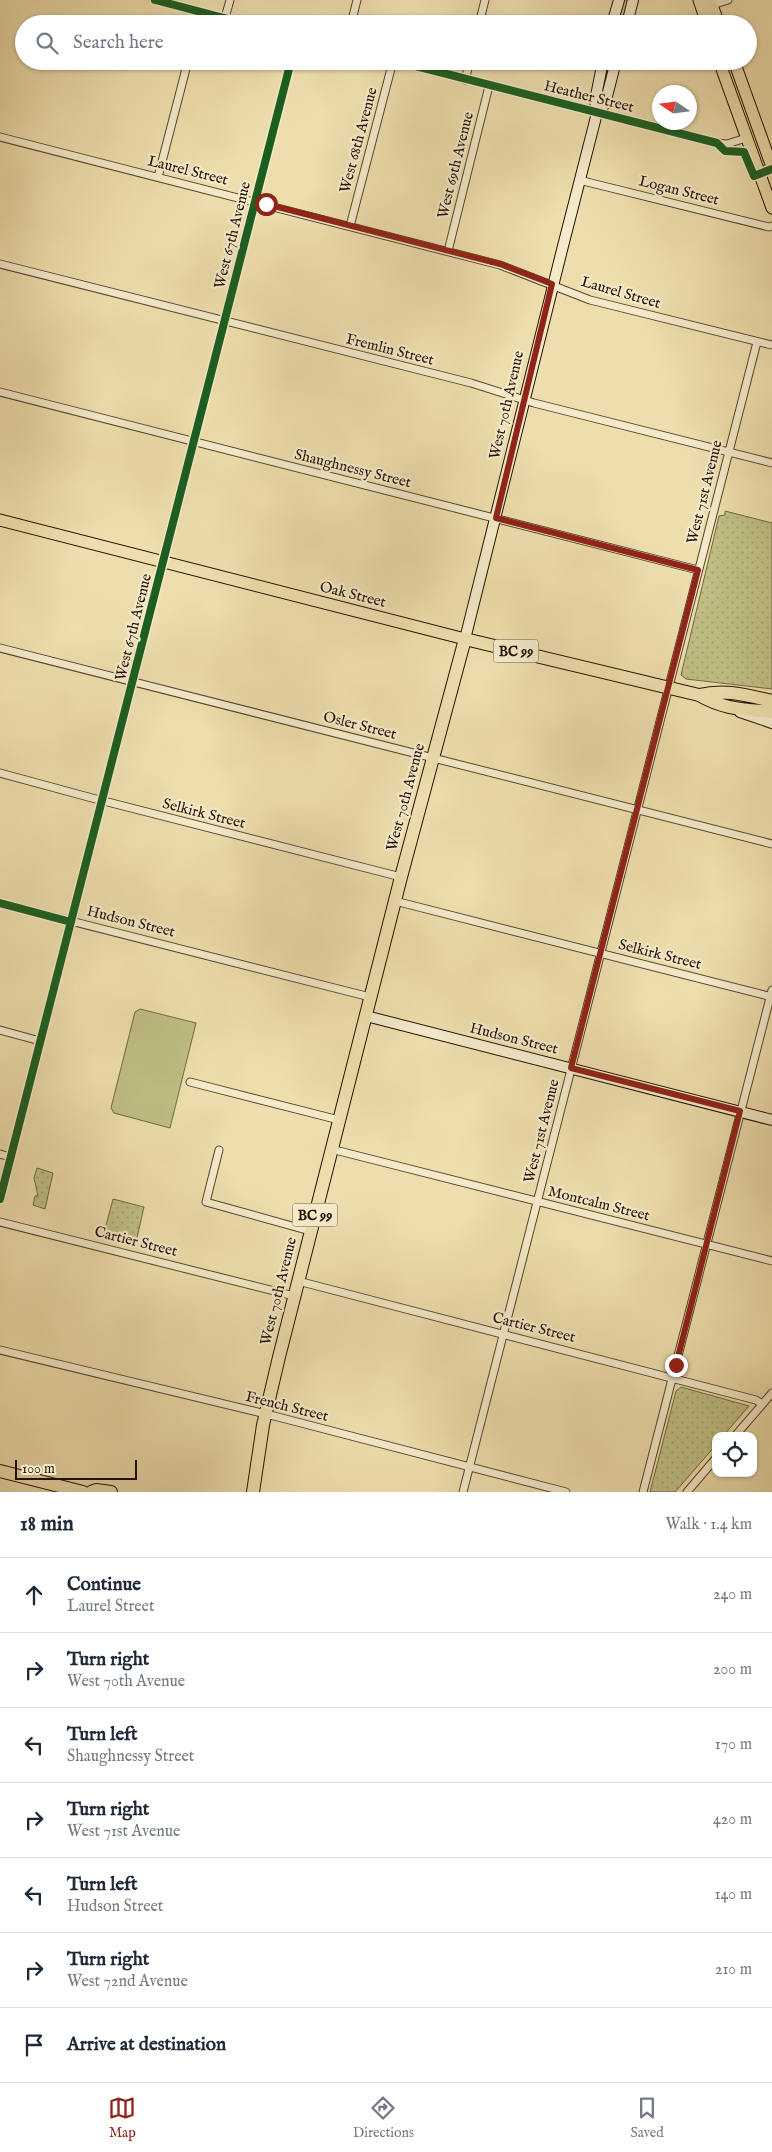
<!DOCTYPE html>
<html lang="en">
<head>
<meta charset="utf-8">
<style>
	:root { --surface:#fff; --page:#f2f2f3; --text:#1f2937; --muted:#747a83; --line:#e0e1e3; --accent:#8f2418 }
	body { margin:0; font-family:"IM FELL English",serif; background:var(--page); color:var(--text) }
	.controls { position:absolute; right:15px; bottom:15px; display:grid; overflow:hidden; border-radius:10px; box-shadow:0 1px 4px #0004 }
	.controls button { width:45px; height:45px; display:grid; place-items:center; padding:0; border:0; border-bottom:1px solid var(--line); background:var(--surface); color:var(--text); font:25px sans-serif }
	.compass { position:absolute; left:652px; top:85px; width:45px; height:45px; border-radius:50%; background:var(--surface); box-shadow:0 1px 4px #0004; rotate:283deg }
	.scale { position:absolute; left:15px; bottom:12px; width:122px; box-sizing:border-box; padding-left:5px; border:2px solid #241201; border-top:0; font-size:14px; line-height:18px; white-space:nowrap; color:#241201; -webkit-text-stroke:4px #f4eaca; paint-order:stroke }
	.stop { position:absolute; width:15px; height:15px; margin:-11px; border:4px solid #8f2418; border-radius:50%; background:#fff }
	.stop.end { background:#8f2418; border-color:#fff; box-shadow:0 1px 5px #0008 }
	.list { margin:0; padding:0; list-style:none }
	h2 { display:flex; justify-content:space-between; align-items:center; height:65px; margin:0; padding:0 20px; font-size:21px }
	h2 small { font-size:16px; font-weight:400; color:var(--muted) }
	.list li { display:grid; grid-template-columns:32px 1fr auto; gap:15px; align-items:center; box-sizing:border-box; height:75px; padding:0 20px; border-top:1px solid var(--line) }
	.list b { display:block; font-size:19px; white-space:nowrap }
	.list p { margin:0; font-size:16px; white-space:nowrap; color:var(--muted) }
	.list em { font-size:16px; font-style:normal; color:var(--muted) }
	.icon { flex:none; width:28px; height:28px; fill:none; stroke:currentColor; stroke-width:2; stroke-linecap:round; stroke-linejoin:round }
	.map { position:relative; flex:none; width:772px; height:1492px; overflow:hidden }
	.search { position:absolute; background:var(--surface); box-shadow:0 1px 4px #0004; left:15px; right:15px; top:15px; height:55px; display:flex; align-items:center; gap:12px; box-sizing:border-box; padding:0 18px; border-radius:28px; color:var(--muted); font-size:19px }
	.sheet { height:590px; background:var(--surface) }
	nav { display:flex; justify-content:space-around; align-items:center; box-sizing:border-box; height:70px; border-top:1px solid var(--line); background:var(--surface); font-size:14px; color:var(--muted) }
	nav a { display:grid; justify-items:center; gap:2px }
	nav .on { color:var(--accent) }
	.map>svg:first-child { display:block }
	.green { fill:#bfbf85; stroke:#726843 }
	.park { fill:url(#park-dots); stroke:#726843 }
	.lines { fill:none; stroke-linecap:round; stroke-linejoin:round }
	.street-casing { stroke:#56452c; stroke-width:9 }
	.secondary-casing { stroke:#241201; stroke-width:12 }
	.primary-casing { stroke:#241201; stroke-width:13 }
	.highway-casing { stroke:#241201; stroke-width:14 }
	.street { stroke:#f4eaca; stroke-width:7 }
	.secondary { stroke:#f4eaca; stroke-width:10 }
	.primary { stroke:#eedead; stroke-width:11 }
	.highway { stroke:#eedead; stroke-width:12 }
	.cycleway-casing { stroke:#f4eaca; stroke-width:11 }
	.cycleway { stroke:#1b5e20; stroke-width:8 }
	.route { stroke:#8f2418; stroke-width:6 }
	.labels { text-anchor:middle; stroke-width:4.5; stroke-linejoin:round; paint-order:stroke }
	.shield { fill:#f4eaca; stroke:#62533d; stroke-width:1 }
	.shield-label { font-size:14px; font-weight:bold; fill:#241201 }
	.street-label { font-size:15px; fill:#241201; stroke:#f4eaca }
</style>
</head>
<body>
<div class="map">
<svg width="772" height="1492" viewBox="0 0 772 1492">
	<defs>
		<pattern id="park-dots" width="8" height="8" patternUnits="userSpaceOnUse" patternTransform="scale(1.25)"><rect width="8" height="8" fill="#bfbf85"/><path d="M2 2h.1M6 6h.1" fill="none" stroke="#a4a371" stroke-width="1.8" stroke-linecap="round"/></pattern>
	</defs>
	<rect width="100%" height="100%" fill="#eedead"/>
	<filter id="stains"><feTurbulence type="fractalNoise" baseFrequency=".004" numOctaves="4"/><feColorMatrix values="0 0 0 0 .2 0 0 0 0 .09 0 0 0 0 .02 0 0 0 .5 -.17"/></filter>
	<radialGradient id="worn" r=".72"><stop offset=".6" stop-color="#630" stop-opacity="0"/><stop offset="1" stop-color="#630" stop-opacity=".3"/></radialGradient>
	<path class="green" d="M 623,0 L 628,0 L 622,24 L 617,24 Z
		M 140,1009 L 196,1023 L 170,1128 L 114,1113 L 111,1108 L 135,1012 Z"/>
	<path class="park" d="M 725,511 L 772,523 L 772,689 L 686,679 L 681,675 L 719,516 L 725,515 Z
		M 37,1168 L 53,1173 L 45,1209 L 33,1205 L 35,1196 L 38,1196 L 34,1178 Z
		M 113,1199 L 144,1207 L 136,1242 L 108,1236 L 105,1229 Z
		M 681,1387 L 749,1406 L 723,1436 L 716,1436 L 716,1445 L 675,1492 L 650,1492 L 676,1391 Z"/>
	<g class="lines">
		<defs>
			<path id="street" d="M 155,0 L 247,24
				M 709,6 L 728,0
				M 225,18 L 230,0
				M 198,24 L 201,12
				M 351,24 L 357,0
				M 479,24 L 485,0
				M 396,61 L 717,143 L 727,144 L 746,138
				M 465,80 L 470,61
				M 0,137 L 500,265 L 590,300 L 772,345
				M 158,177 L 188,61
				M 579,180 L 769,227 L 772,226
				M 350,226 L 393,61
				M 448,251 L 489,86
				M 0,264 L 471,383 L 534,403 L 772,463
				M 0,392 L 698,570
				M 0,648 L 772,844
				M 0,773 L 92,798 L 401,877
				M 395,901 L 772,997
				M 0,903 L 370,997
				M 0,1030 L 40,1041
				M 190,1082 L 339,1120
				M 331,1149 L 772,1261
				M 219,1150 L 206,1202 L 310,1231
				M 0,1154 L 10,1157
				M 0,1199 L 291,61
				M 0,1222 L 294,1296
				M 298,1281 L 756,1400 L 762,1404
				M 0,1350 L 278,1417 L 566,1492
				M 735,1436 L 772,1393
				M 463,1492 L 757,342
				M 643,1492 L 772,990
				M 687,1492 L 716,1458"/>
			<path id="secondary" d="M 612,24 L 619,0
				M 627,24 L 633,0
				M 597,113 L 605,104 L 616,61
				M 465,639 C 508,463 552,288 597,113 L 595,101 L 603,61
				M 740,712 L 772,723
				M 366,1016 L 772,1120"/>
			<path id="primary" d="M 699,0 L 707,24
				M 710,0 L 719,24
				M 719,61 L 772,208
				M 734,61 L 772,167
				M 0,520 L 465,639"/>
			<path id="highway" d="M 699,695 C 726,689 745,695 772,701
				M 0,1471 L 83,1492
				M 91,1492 L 96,1490 L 111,1492
				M 253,1492 L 263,1425 L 279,1357 L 401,877 L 465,639 L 699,695 C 725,710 744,709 772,712"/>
		</defs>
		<use href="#street" class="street-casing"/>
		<use href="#secondary" class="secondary-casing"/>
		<use href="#primary" class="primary-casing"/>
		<use href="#highway" class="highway-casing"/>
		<use href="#street" class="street"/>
		<use href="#secondary" class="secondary"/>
		<use href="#primary" class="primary"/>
		<use href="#highway" class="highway"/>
		<defs>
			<path id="cycleway" d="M 155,0 L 247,24
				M 396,61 L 717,143 L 725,151 L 744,152 L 754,176 L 772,169
				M 0,903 L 71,922
				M 0,1199 L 291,61"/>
		</defs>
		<use href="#cycleway" class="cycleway-casing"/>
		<use href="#cycleway" class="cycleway"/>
	</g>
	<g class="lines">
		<path class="route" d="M 266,204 L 500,264 L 552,284 L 496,518 L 698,570 L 571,1068 L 740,1111 L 676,1365"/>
	</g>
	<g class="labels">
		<g class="shield">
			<rect x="493.5" y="639.5" width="45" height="23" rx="4"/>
			<rect x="292.5" y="1203.5" width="45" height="23" rx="4"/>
		</g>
		<g class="shield-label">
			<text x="516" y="656">BC 99</text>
			<text x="315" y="1220">BC 99</text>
		</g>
		<g class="street-label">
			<text transform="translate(589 96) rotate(14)" y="5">Heather Street</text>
			<text transform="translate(358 140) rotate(-75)" y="5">West 68th Avenue</text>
			<text transform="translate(455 165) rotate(-76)" y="5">West 69th Avenue</text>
			<text transform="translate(188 170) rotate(14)" y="5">Laurel Street</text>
			<text transform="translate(679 190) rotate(14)" y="5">Logan Street</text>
			<text transform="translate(232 235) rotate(-76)" y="5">West 67th Avenue</text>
			<text transform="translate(621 292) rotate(16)" y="5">Laurel Street</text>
			<text transform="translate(390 349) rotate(14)" y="5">Fremlin Street</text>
			<text transform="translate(506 405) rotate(-77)" y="5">West 70th Avenue</text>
			<text transform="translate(353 468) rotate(14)" y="5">Shaughnessy Street</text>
			<text transform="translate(704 492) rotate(-76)" y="5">West 71st Avenue</text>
			<text transform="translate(353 594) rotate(14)" y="5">Oak Street</text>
			<text transform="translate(133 627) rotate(-76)" y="5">West 67th Avenue</text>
			<text transform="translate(360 725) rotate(14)" y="5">Osler Street</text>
			<text transform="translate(405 797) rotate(-75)" y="5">West 70th Avenue</text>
			<text transform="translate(204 813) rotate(14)" y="5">Selkirk Street</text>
			<text transform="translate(131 921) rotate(14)" y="5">Hudson Street</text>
			<text transform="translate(660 954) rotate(14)" y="5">Selkirk Street</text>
			<text transform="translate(514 1038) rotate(14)" y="5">Hudson Street</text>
			<text transform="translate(541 1131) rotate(-76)" y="5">West 71st Avenue</text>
			<text transform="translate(599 1203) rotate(14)" y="5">Montcalm Street</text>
			<text transform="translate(136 1241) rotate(14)" y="5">Cartier Street</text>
			<text transform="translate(278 1291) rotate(-76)" y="5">West 70th Avenue</text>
			<text transform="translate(534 1327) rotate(14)" y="5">Cartier Street</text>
			<text transform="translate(287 1406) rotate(14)" y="5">French Street</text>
		</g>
	</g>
	<rect width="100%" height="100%" filter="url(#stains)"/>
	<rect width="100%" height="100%" fill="url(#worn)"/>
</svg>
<div class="controls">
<button><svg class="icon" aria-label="locate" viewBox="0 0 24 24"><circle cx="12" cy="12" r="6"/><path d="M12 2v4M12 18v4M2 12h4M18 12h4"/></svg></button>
</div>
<svg class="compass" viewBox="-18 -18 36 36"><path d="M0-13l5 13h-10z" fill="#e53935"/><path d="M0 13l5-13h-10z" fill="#747a83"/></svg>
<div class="scale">100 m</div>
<div class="stop" style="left:266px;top:204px"></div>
<div class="stop end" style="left:676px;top:1365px"></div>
<div class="search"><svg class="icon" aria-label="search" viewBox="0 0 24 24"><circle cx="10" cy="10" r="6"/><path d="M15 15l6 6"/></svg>Search here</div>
</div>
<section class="sheet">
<h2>18 min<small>Walk · 1.4 km</small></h2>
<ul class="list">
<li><svg class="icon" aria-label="ahead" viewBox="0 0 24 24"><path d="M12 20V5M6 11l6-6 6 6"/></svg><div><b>Continue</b><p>Laurel Street</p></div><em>240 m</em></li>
<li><svg class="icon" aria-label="right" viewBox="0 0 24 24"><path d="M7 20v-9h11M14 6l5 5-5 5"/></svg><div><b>Turn right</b><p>West 70th Avenue</p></div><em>200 m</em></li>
<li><svg class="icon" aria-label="left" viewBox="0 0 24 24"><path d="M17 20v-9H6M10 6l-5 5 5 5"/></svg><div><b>Turn left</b><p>Shaughnessy Street</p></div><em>170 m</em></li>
<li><svg class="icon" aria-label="right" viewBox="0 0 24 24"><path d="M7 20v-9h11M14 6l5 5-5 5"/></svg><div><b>Turn right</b><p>West 71st Avenue</p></div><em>420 m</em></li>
<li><svg class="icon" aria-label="left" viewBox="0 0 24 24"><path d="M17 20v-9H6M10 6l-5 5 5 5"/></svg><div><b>Turn left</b><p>Hudson Street</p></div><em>140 m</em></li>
<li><svg class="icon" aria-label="right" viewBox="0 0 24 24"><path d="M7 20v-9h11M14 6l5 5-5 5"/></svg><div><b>Turn right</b><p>West 72nd Avenue</p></div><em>210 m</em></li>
<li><svg class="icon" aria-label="arrive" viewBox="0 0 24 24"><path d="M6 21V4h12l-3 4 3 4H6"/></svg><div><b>Arrive at destination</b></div></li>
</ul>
</section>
<nav>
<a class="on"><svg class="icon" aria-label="map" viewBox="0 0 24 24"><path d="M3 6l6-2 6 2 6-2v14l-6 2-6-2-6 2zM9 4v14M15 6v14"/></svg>Map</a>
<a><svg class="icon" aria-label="directions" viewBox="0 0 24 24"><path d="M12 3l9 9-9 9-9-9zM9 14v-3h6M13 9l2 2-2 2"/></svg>Directions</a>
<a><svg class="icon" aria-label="saved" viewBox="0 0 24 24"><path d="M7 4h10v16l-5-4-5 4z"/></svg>Saved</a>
</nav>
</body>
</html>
